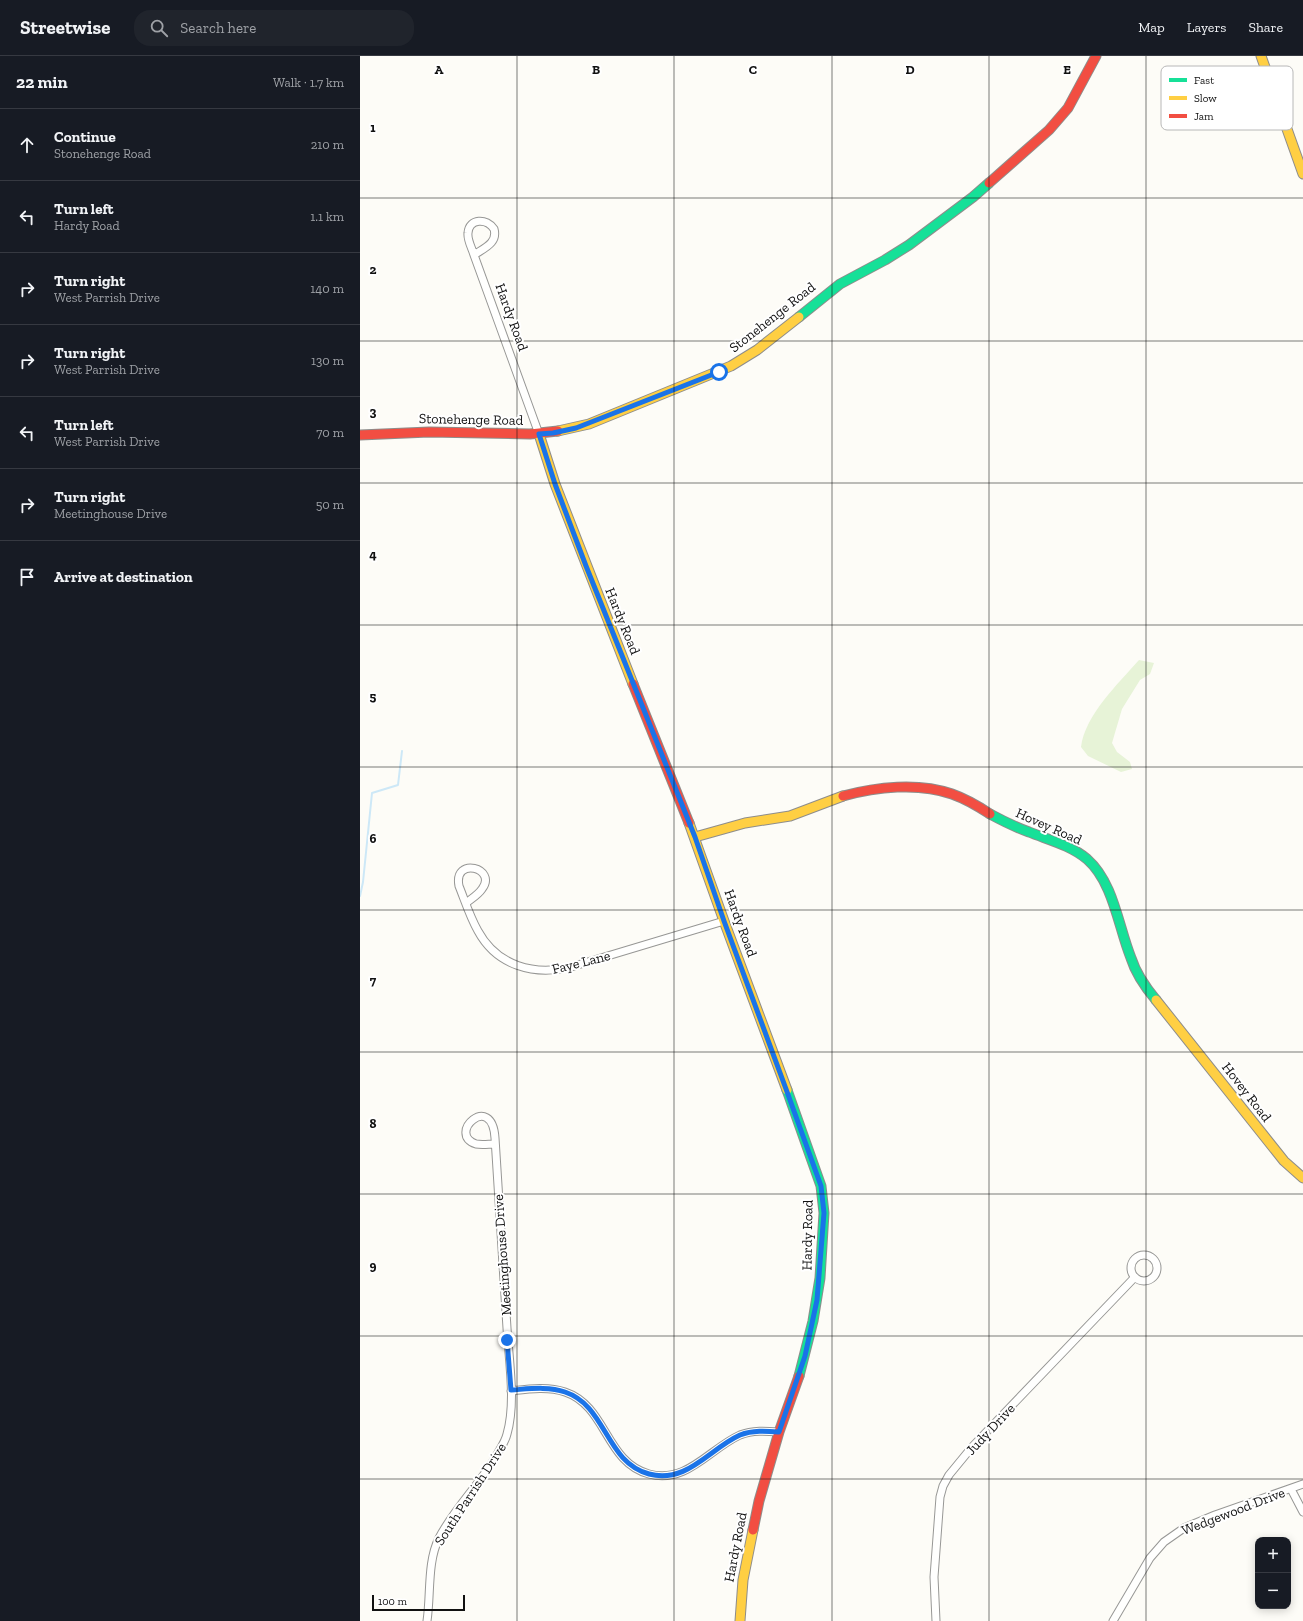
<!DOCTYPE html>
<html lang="en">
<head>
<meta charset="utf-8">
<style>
	:root { --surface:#171b24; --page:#20242c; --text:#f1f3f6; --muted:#9ea1a6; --line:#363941 }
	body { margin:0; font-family:"Zilla Slab",serif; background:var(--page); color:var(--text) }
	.controls { position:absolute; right:12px; bottom:12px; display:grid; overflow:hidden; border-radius:8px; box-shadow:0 2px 10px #0003 }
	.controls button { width:36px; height:36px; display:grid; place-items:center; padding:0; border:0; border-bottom:1px solid var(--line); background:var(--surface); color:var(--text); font:20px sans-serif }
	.scale { position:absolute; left:12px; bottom:10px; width:93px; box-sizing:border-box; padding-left:4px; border:2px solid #111; border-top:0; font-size:11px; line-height:14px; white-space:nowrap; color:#111; -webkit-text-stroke:3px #fff; paint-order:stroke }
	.stop { position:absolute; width:12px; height:12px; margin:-9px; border:3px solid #1a73e8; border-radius:50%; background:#fff }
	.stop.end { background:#1a73e8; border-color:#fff; box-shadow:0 1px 4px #0008 }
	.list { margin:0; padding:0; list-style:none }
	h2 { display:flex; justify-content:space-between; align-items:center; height:52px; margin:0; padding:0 16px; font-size:17px }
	h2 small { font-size:13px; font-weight:400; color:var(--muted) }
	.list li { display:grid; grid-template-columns:26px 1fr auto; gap:12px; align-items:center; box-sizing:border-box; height:72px; padding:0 16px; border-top:1px solid var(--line) }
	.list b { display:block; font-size:15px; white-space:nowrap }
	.list p { margin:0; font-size:13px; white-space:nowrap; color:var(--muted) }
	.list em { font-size:13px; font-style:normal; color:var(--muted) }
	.icon { flex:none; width:22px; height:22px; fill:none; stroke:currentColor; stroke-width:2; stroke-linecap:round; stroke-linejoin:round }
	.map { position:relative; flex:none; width:943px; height:1565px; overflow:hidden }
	header { display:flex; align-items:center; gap:24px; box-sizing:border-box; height:56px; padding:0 20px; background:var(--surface); border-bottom:1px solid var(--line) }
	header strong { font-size:19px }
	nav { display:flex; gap:22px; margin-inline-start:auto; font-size:14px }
	.search { width:280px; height:36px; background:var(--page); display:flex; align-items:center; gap:10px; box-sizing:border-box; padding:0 14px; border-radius:16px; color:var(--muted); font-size:15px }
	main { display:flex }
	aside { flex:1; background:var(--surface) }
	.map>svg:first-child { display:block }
	.green { fill:#e7f3d7 }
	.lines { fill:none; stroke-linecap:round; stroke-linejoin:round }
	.stream { stroke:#cde8f7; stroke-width:2 }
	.street-casing { stroke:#979795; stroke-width:9 }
	.fast-casing { stroke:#8e8d8b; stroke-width:11 }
	.slow-casing { stroke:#8e8d8b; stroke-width:11 }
	.jam-casing { stroke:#8e8d8b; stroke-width:11 }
	.street { stroke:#fffffe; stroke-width:7 }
	.fast { stroke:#16e098; stroke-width:9 }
	.slow { stroke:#ffcf43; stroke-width:9 }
	.jam { stroke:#f24e42; stroke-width:9 }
	.route { stroke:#1a73e8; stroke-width:5 }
	.grid { fill:none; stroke:#111; stroke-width:1; stroke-opacity:0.55 }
	.labels { text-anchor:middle; stroke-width:4; stroke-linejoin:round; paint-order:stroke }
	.street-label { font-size:14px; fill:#111; stroke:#fff }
	.key { fill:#fff; stroke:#b8b8b8; stroke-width:1 }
	.key-label { font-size:11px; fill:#111 }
	.grid-label { font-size:13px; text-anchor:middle; font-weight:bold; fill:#111; stroke:#fff; stroke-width:4; stroke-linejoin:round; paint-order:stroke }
</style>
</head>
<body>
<header>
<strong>Streetwise</strong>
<div class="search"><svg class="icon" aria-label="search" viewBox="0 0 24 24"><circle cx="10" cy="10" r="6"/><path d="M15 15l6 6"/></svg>Search here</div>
<nav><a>Map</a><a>Layers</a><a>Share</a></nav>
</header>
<main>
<aside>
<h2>22 min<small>Walk · 1.7 km</small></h2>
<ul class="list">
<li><svg class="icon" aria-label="ahead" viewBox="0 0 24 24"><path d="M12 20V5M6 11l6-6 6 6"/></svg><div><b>Continue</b><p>Stonehenge Road</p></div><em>210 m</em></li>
<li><svg class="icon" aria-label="left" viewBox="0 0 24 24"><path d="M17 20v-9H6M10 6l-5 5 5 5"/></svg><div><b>Turn left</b><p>Hardy Road</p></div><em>1.1 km</em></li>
<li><svg class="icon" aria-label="right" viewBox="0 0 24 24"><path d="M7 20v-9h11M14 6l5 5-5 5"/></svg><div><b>Turn right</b><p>West Parrish Drive</p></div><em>140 m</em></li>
<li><svg class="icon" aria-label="right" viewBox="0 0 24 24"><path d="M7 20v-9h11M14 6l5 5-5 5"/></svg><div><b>Turn right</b><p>West Parrish Drive</p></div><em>130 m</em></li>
<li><svg class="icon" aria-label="left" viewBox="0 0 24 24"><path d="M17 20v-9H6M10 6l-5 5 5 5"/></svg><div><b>Turn left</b><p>West Parrish Drive</p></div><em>70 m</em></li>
<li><svg class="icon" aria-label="right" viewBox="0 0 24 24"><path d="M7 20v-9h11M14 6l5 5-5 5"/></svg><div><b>Turn right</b><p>Meetinghouse Drive</p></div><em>50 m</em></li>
<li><svg class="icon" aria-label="arrive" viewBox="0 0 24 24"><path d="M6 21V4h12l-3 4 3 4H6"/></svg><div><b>Arrive at destination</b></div></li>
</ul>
</aside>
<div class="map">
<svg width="943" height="1565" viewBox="0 0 943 1565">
	<rect width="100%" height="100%" fill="#fdfcf7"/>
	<path class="green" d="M 779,604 L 794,607 L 790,618 L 780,624 L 762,653 L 752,687 L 757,696 L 770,706 L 772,713 L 761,716 L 728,700 L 721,691 C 725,659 758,628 779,604 Z"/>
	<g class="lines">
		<path class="stream" d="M 0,840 L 3,826 L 12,737 L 38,729 L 42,695"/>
		<defs>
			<path id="street" d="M 114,199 C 124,192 138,187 134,173 C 127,162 109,162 108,177 C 107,184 112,192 114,199 L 179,378
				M 106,847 C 111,843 118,839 122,833 C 138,812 93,800 99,830 C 105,845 110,861 118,875 C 137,910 174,920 211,911 L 364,865
				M771 1212a13 13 0 1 1 26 0a13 13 0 1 1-26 0Z
				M 151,1335 C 168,1333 188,1330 205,1336 C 247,1350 245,1406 289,1418 C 327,1428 349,1393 380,1379 C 393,1374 406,1375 419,1376
				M 931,1433 L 943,1456
				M 67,1565 C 71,1538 67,1506 79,1482 C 94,1453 118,1430 135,1402 C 139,1394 145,1387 147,1378 C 156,1347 149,1305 147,1272 C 143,1209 139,1145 135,1082 C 132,1035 86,1078 116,1088 C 122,1089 129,1088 135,1088
				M 576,1565 L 574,1521 L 580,1441 L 583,1430 L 589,1419 L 612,1391 L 775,1221
				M 753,1565 L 790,1502 L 804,1486 L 824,1472 L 855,1459 L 943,1428"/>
			<path id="fast" d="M 439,261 L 480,228 L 525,204 L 549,189 L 613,141 L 629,127
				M 630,758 C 643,765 655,771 669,776 C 689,784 710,789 727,803 C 754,827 758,870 771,902 C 776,918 786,932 796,944
				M 427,1034 L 461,1130 L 464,1157 L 460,1222 L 453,1265 L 439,1320"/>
			<path id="slow" d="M 901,0 L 943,118
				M 198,375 L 229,368 L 371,310 L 397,294 L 439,261
				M 179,378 L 195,428 L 273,628
				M 329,767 L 364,865 L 427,1034
				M 335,781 L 385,767 L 430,760 L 483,740
				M 796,944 L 924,1105 L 943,1122
				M 380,1565 L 383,1524 L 393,1474"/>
			<path id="jam" d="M 629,127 L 689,74 L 708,52 L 736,0
				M 0,379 L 69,376 L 170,378 L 198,375
				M 273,628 L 329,767
				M 483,740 C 516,731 558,726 592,738 C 606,743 618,750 630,758
				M 393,1474 L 399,1445 L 419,1376 L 439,1320"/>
		</defs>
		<use href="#street" class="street-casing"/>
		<use href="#fast" class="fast-casing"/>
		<use href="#slow" class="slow-casing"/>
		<use href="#jam" class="jam-casing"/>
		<use href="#street" class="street"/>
		<use href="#fast" class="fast"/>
		<use href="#slow" class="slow"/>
		<use href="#jam" class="jam"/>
	</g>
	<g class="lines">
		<path class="route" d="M 147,1284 L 151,1334 C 168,1333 188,1330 205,1336 C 247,1350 245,1406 289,1418 C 327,1428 349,1393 380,1379 C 393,1374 406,1375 419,1376 L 445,1300 L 457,1244 L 464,1157 L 461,1130 L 426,1033 L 364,865 L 335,781 L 226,510 L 195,428 L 179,378 L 193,377 L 216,372 L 359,316"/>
	</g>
	<path class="grid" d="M 157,0 L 157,1565M 314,0 L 314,1565M 472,0 L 472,1565M 629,0 L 629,1565M 786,0 L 786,1565M 0,142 L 943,142M 0,285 L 943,285M 0,427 L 943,427M 0,569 L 943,569M 0,711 L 943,711M 0,854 L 943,854M 0,996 L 943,996M 0,1138 L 943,1138M 0,1280 L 943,1280M 0,1423 L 943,1423"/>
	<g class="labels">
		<g class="street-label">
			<text transform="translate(152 261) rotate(70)" y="5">Hardy Road</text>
			<text transform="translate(412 261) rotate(-38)" y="5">Stonehenge Road</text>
			<text transform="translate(111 363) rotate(1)" y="5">Stonehenge Road</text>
			<text transform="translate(263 565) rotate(68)" y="5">Hardy Road</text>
			<text transform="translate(689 770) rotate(24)" y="5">Hovey Road</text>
			<text transform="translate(381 867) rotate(70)" y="5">Hardy Road</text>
			<text transform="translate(221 906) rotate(-14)" y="5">Faye Lane</text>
			<text transform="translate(887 1036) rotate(52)" y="5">Hovey Road</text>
			<text transform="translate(447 1179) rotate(-89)" y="5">Hardy Road</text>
			<text transform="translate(142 1199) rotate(-94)" y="5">Meetinghouse Drive</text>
			<text transform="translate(630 1373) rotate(-47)" y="5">Judy Drive</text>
			<text transform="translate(110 1438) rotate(-57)" y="5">South Parrish Drive</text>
			<text transform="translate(873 1455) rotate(-21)" y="5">Wedgewood Drive</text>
			<text transform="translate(375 1491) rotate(-79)" y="5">Hardy Road</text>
		</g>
	</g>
	<rect x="801" y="10" width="132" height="64" rx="6" class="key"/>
	<rect x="809" y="22" width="18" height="4" fill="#16e098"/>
	<rect x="809" y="40" width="18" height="4" fill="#ffcf43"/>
	<rect x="809" y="58" width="18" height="4" fill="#f24e42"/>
	<g class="key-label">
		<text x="834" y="28">Fast</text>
		<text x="834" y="46">Slow</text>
		<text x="834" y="64">Jam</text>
	</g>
	<g class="grid-label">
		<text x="79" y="18">A</text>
		<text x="236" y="18">B</text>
		<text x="393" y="18">C</text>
		<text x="550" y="18">D</text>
		<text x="707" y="18">E</text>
		<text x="13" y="76">1</text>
		<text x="13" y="218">2</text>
		<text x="13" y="360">3</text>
		<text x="13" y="503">4</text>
		<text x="13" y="645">5</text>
		<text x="13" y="787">6</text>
		<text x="13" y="929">7</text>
		<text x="13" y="1072">8</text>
		<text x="13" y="1214">9</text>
	</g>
</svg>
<div class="controls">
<button>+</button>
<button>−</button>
</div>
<div class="scale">100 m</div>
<div class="stop" style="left:359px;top:316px"></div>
<div class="stop end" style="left:147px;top:1284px"></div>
</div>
</main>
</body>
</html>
